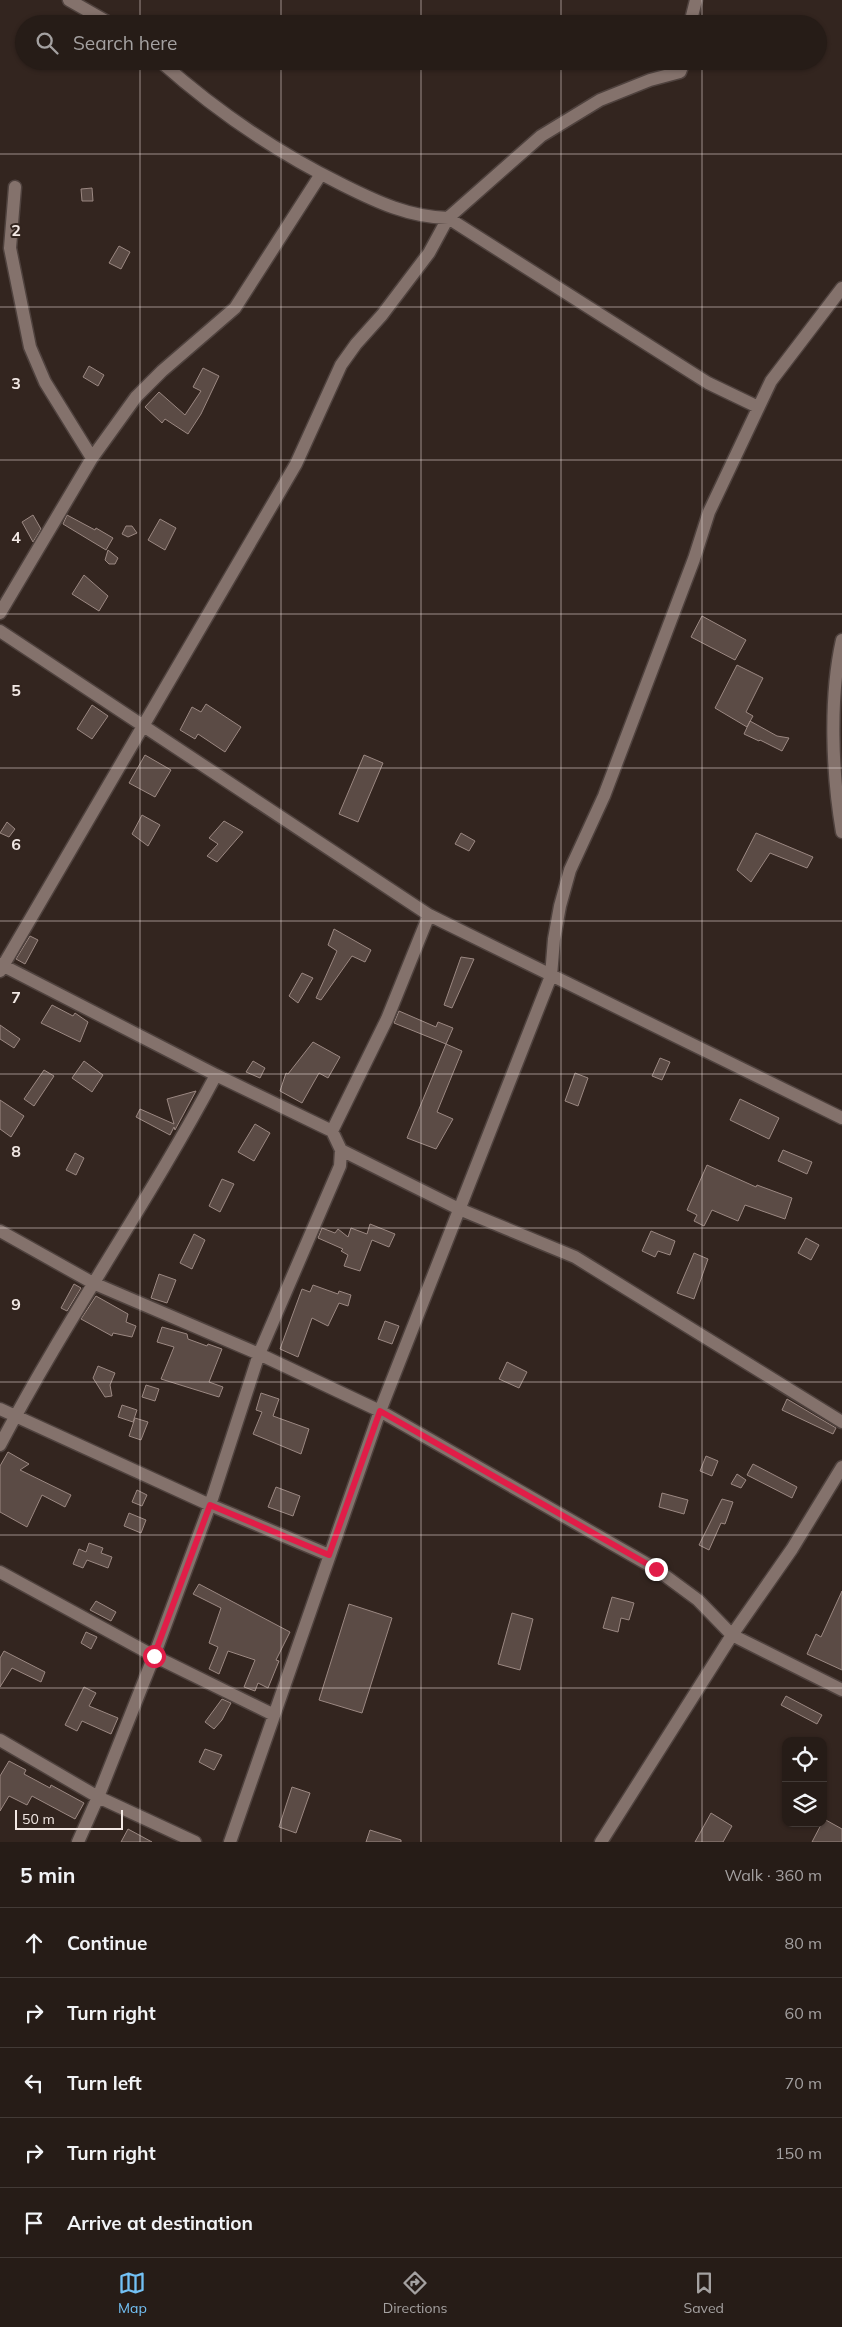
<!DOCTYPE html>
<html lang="en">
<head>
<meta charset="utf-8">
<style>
	:root { --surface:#261c17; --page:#322924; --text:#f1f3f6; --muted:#a4a1a1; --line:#423a36; --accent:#73c1f5 }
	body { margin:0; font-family:Mulish,sans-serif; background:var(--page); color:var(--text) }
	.controls { position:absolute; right:15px; bottom:15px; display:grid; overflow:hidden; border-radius:10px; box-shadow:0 1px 4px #0004 }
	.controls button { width:45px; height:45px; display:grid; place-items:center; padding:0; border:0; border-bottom:1px solid var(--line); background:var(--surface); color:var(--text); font:25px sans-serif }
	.scale { position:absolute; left:15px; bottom:12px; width:108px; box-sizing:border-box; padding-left:5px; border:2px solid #f2e8e4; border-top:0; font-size:14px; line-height:18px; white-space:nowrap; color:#f2e8e4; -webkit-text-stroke:4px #33251f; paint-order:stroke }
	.stop { position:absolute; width:15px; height:15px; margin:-11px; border:4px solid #e11d48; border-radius:50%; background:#fff }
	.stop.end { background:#e11d48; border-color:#fff; box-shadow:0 1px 5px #0008 }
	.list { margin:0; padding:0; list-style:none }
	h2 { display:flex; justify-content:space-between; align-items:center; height:65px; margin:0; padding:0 20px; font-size:21px }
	h2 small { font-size:16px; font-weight:400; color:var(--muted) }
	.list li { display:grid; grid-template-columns:32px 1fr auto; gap:15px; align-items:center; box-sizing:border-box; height:70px; padding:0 20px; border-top:1px solid var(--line) }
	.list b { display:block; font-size:19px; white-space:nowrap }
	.list em { font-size:16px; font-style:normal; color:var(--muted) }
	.icon { flex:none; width:28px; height:28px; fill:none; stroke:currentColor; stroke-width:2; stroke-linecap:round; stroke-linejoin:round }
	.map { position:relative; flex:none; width:842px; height:1842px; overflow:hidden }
	.search { position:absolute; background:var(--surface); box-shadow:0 1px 4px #0004; left:15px; right:15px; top:15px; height:55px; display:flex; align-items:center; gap:12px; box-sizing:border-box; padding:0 18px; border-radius:28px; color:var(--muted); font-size:19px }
	.sheet { height:415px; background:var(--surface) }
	nav { display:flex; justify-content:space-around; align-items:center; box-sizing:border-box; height:70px; border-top:1px solid var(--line); background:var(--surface); font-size:14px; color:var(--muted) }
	nav a { display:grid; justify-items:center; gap:2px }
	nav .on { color:var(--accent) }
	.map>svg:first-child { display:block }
	.building { fill:#5b4b45; stroke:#9b8882 }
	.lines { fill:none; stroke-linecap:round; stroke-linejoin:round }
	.minor-casing { stroke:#4f423e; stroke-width:15 }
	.minor { stroke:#84726c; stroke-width:12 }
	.route { stroke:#e11d48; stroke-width:6 }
	.grid { fill:none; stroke:#f2e8e4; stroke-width:1; stroke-opacity:0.55 }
	.grid-label { font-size:16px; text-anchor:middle; font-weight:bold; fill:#f2e8e4; stroke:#33251f; stroke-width:4; stroke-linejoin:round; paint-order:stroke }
</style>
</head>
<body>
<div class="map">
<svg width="842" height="1842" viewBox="0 0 842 1842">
	<rect width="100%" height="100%" fill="#33251f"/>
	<path class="building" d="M 92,188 L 93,201 L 82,201 L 81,189 Z
		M 119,246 L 130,252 L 121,269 L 109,263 Z
		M 89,366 L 104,375 L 98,386 L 83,377 Z
		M 203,368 L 219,376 L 201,414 L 188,434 L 165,419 L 162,423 L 145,407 L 159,392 L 185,415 L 201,391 L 193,387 Z
		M 33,515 L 41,529 L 33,542 L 22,522 Z
		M 67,515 L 95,530 L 96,528 L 113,538 L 106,550 L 63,524 Z
		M 160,519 L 176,528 L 165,550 L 148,540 Z
		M 126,526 L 132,526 L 137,533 L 128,537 L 122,534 Z
		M 108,550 L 118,558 L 115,564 L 109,564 L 105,560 Z
		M 84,575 L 108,596 L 99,611 L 72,594 Z
		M 702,616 L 746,640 L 735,660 L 691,637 Z
		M 737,665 L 763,678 L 746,712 L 753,716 L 747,727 L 715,708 Z
		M 206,704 L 241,727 L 225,752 L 198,734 L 195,739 L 180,730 L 192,707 L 201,712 Z
		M 92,705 L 108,716 L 92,739 L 77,729 Z
		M 750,721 L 777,736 L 789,738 L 782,751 L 760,740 L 759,741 L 744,734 Z
		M 145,755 L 171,770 L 155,797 L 129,783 Z
		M 364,755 L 383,763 L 358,822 L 339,814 Z
		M 142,815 L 160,825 L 148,846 L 132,834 Z
		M 224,821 L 243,832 L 217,862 L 207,856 L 218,844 L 209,838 Z
		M 7,822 L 15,829 L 9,837 L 0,833 Z
		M 461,833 L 475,841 L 469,851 L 455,844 Z
		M 756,833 L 813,857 L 807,868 L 770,853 L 751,882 L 737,870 Z
		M 334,929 L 371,950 L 365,962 L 352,956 L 321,1000 L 316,998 L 337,951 L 328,945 Z
		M 30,936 L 38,940 L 25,964 L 16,959 Z
		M 461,957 L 474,959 L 452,1008 L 444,1005 Z
		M 302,973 L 313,978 L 298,1003 L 289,996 Z
		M 52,1005 L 73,1016 L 75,1013 L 88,1022 L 80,1042 L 41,1023 Z
		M 399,1011 L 436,1027 L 438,1022 L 453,1028 L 446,1044 L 394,1023 Z
		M 0,1025 L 20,1039 L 14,1048 L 0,1039 Z
		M 313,1042 L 340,1057 L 328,1078 L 319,1073 L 302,1103 L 280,1091 L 286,1073 L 288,1074 Z
		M 446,1044 L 462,1051 L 437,1112 L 453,1119 L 436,1149 L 407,1138 Z
		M 660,1058 L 670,1062 L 662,1080 L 652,1076 Z
		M 84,1061 L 103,1075 L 92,1092 L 72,1078 Z
		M 253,1061 L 265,1068 L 260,1078 L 246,1072 Z
		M 44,1070 L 54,1076 L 34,1106 L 24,1099 Z
		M 575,1073 L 588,1078 L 578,1106 L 565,1101 Z
		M 196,1091 L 175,1130 L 174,1127 L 170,1135 L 136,1117 L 140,1109 L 174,1124 L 167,1099 Z
		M 740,1099 L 779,1118 L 769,1139 L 730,1120 Z
		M 0,1100 L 24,1116 L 11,1137 L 0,1129 Z
		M 255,1124 L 270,1133 L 254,1161 L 238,1152 Z
		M 783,1150 L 812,1162 L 807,1174 L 778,1161 Z
		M 75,1153 L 84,1158 L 76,1175 L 66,1170 Z
		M 707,1165 L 756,1187 L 757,1185 L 792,1198 L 785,1219 L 745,1205 L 738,1221 L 712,1210 L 704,1226 L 694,1221 L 697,1215 L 687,1210 Z
		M 222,1179 L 234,1184 L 220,1212 L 209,1206 Z
		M 370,1224 L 395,1234 L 389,1247 L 372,1240 L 360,1271 L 344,1266 L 348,1255 L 341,1251 L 343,1249 L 318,1238 L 322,1228 L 335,1233 L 338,1229 L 348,1237 L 351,1228 L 367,1234 Z
		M 651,1231 L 675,1241 L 670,1255 L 658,1251 L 655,1257 L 642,1251 Z
		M 194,1234 L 205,1240 L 192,1269 L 180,1263 Z
		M 806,1238 L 819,1245 L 811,1260 L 798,1253 Z
		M 694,1253 L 708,1259 L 694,1299 L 677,1293 Z
		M 159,1274 L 176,1280 L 167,1303 L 151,1298 Z
		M 74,1284 L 81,1288 L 67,1311 L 61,1308 Z
		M 313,1285 L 338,1294 L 339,1291 L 351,1295 L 348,1306 L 339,1303 L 328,1326 L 312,1318 L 298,1357 L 280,1349 L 302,1289 L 310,1292 Z
		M 96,1296 L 128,1314 L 126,1322 L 136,1326 L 132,1337 L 113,1333 L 112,1336 L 81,1319 Z
		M 385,1321 L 399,1326 L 392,1344 L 378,1339 Z
		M 162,1327 L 187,1334 L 188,1339 L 207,1346 L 208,1344 L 222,1349 L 209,1382 L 223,1387 L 219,1397 L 161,1379 L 174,1347 L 157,1342 Z
		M 507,1362 L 527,1372 L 519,1388 L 499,1379 Z
		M 98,1366 L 115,1373 L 110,1385 L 112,1396 L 105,1397 L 93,1378 Z
		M 146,1385 L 159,1389 L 155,1401 L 142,1397 Z
		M 261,1393 L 279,1399 L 273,1416 L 309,1429 L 301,1454 L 253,1434 L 262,1412 L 256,1410 Z
		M 787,1399 L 836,1428 L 833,1434 L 782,1410 Z
		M 122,1405 L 137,1410 L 133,1422 L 118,1417 Z
		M 135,1418 L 148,1422 L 141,1440 L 129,1436 Z
		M 8,1452 L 29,1464 L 20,1470 L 71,1495 L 65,1507 L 42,1495 L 27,1527 L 0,1512 L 0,1466 Z
		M 706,1456 L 718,1461 L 712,1476 L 700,1471 Z
		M 753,1464 L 797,1487 L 792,1498 L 747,1475 Z
		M 737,1474 L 746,1480 L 741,1488 L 731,1484 Z
		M 276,1487 L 300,1496 L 293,1516 L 268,1507 Z
		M 137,1490 L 147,1495 L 142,1506 L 132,1502 Z
		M 662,1493 L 688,1500 L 684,1514 L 659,1507 Z
		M 722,1499 L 733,1502 L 725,1524 L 721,1523 L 709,1550 L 699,1545 Z
		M 129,1513 L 146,1520 L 141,1533 L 124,1526 Z
		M 89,1543 L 103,1548 L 101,1553 L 112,1557 L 108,1568 L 87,1560 L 83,1568 L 73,1564 L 79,1549 L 86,1552 Z
		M 199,1584 L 290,1632 L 276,1660 L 279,1661 L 268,1688 L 258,1683 L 255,1691 L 244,1687 L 255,1660 L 228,1651 L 219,1674 L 209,1669 L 218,1647 L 209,1643 L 221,1608 L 193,1594 Z
		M 842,1591 L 842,1670 L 807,1654 L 816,1634 L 821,1637 Z
		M 612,1597 L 634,1603 L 629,1620 L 621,1618 L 618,1632 L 603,1628 Z
		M 96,1601 L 116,1612 L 111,1621 L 90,1610 Z
		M 349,1604 L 392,1618 L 362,1713 L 319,1700 Z
		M 512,1613 L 533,1619 L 520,1670 L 498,1664 Z
		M 86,1632 L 97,1637 L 91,1649 L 81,1643 Z
		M 4,1651 L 45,1672 L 41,1682 L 12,1668 L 0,1687 L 0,1658 Z
		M 84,1687 L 96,1693 L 89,1706 L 118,1718 L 111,1734 L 82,1721 L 77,1731 L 65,1725 Z
		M 786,1696 L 822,1715 L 817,1724 L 781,1705 Z
		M 222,1699 L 231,1703 L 222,1720 L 214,1729 L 205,1722 Z
		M 205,1749 L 222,1755 L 214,1770 L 199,1762 Z
		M 9,1761 L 26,1770 L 24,1774 L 50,1788 L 51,1785 L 84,1803 L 75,1819 L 32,1796 L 27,1805 L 9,1796 L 0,1811 L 0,1776 Z
		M 292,1787 L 310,1793 L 296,1833 L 279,1827 Z
		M 711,1813 L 732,1826 L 723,1842 L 695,1842 Z
		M 824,1819 L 842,1829 L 842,1842 L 812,1842 Z
		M 128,1829 L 152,1842 L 121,1842 Z
		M 370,1830 L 401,1840 L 401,1842 L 366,1842 Z"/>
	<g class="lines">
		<defs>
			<path id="minor" d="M 69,0 L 111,24
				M 690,24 L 696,0
				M 160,61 C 216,111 276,152 343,185 C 377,202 409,217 448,218 L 708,383 L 758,407
				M 15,187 L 10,248 L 30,347 L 45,382 L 92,458 L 136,397 L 162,371 L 235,308 L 321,174
				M 0,613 L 92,458
				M 0,631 L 429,915
				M 842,640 C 829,698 832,773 842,832
				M 0,964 L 216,1075 L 332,1131
				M 0,971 L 296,464 L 341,365 L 356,344 L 382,315 L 429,253 L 448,218 L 541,136 L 600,100 L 650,80 L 680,72 L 684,61
				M 341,1150 L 459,1209 L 575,1257 L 842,1422
				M 0,1231 L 93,1283 L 259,1354 L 380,1411 L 656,1569 L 698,1600 L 732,1635 L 842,1690
				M 0,1409 L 210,1505 L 329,1555
				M 0,1445 C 67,1318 149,1201 216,1075
				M 0,1572 L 154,1656 L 274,1715
				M 0,1740 L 98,1797 L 195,1842
				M 78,1842 L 98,1797 L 154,1656 L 210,1505 L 259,1354 L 340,1166 L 341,1150 L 332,1131 L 387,1019 L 429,915 L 842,1118
				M 230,1842 L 380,1411 L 551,976 L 554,939 L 560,906 L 570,870 L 604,796 L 694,559 L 709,512 L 771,381 L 842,288
				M 601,1842 L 732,1635 L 792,1549 L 842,1467"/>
		</defs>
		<use href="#minor" class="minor-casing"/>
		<use href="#minor" class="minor"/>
	</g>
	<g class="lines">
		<path class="route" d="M 154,1656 L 210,1505 L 329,1555 L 380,1411 L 656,1569"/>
	</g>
	<path class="grid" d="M 140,0 L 140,24M 281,0 L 281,24M 421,0 L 421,24M 561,0 L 561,24M 702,0 L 702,24M 140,61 L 140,1842M 281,61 L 281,1842M 421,61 L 421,1842M 561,61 L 561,1842M 702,61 L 702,1842M 0,154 L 842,154M 0,307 L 842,307M 0,460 L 842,460M 0,614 L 842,614M 0,768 L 842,768M 0,921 L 842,921M 0,1074 L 842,1074M 0,1228 L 842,1228M 0,1382 L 842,1382M 0,1535 L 842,1535M 0,1688 L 842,1688"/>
	<g class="grid-label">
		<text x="16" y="236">2</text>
		<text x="16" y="389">3</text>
		<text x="16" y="543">4</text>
		<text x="16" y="696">5</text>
		<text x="16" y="850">6</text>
		<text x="16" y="1003">7</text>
		<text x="16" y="1157">8</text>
		<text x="16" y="1310">9</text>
	</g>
</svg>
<div class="controls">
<button><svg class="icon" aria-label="locate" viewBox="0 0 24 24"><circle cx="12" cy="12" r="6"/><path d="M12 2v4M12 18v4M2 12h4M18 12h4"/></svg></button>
<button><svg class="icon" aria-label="layers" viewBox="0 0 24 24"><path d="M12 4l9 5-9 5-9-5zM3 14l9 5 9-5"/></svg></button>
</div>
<div class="scale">50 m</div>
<div class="stop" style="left:154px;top:1656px"></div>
<div class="stop end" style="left:656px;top:1569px"></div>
<div class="search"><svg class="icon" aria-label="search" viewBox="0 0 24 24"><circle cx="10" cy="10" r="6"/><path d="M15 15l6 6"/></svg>Search here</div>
</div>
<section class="sheet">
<h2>5 min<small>Walk · 360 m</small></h2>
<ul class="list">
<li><svg class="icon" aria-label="ahead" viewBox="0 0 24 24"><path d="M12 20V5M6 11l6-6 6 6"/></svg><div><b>Continue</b></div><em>80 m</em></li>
<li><svg class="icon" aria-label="right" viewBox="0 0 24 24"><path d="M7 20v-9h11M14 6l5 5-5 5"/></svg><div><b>Turn right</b></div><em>60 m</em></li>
<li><svg class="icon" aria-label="left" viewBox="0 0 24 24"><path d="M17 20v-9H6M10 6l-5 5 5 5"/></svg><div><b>Turn left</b></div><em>70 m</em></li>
<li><svg class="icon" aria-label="right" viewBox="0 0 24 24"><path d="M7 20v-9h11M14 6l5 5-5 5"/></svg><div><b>Turn right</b></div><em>150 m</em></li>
<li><svg class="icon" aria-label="arrive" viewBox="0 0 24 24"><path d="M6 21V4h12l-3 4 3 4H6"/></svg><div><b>Arrive at destination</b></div></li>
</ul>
</section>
<nav>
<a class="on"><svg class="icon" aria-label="map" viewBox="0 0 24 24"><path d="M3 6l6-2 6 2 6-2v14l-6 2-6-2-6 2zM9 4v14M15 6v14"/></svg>Map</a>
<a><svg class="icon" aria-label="directions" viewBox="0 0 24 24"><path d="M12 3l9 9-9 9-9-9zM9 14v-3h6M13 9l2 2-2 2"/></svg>Directions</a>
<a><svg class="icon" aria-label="saved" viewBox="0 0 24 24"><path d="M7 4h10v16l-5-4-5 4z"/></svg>Saved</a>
</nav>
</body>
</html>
